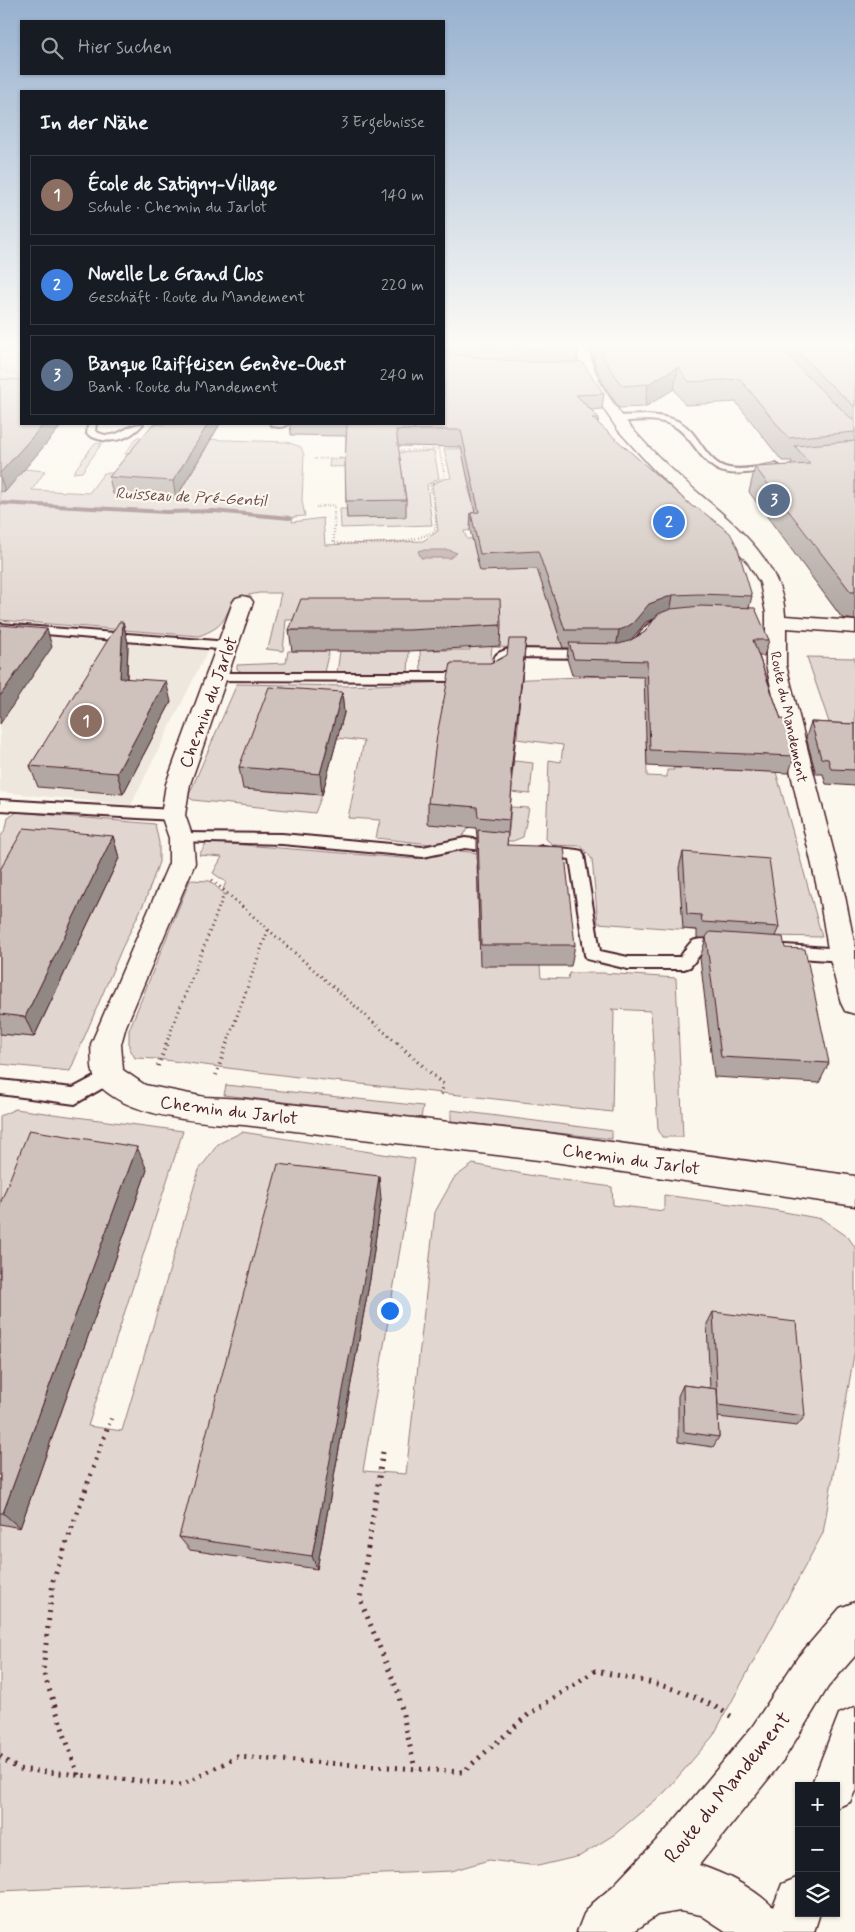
<!DOCTYPE html>
<html lang="de">
<head>
<meta charset="utf-8">
<style>
	:root { --surface:#171b24; --page:#242831; --text:#f1f3f6; --muted:#9ea1a6; --line:#363941; --accent:#c8321e }
	body { margin:0; font-family:Mynerve,sans-serif; background:var(--page); color:var(--text) }
	.controls { position:absolute; right:15px; bottom:15px; display:grid; overflow:hidden; border-radius:0px; box-shadow:0 1px 4px #0004 }
	.controls button { width:45px; height:45px; display:grid; place-items:center; padding:0; border:0; border-bottom:1px solid var(--line); background:var(--surface); color:var(--text); font:25px sans-serif }
	.you { position:absolute; left:389px; top:1310px; width:18px; height:18px; margin:-12px; border:4px solid #fff; border-radius:50%; background:#1a73e8; box-shadow:0 0 0 8px #1a73e833 }
	.badge { display:grid; place-items:center; width:32px; height:32px; border-radius:50%; background:var(--accent); color:#fff; font-size:16px; font-weight:700 }
	.pin { position:absolute; translate:-50% -50%; border:2px solid #fff; box-shadow:0 1px 5px #0006 }
	.list { margin:0; padding:0; list-style:none }
	h2 { display:flex; justify-content:space-between; align-items:center; height:65px; margin:0; padding:0 20px; font-size:21px }
	h2 small { font-size:16px; font-weight:400; color:var(--muted) }
	.list li { display:grid; grid-template-columns:32px 1fr auto; gap:15px; align-items:center; box-sizing:border-box; height:80px; margin:0 10px 10px; padding:0 10px; border:1px solid var(--line); border-radius:0px }
	.list b { display:block; font-size:19px; white-space:nowrap }
	.list p { margin:0; font-size:16px; white-space:nowrap; color:var(--muted) }
	.list em { font-size:16px; font-style:normal; color:var(--muted) }
	.icon { flex:none; width:28px; height:28px; fill:none; stroke:currentColor; stroke-width:2; stroke-linecap:round; stroke-linejoin:round }
	.map { position:relative; flex:none; width:855px; height:1932px; overflow:hidden }
	.search { position:absolute; background:var(--surface); box-shadow:0 1px 4px #0004; left:20px; top:20px; width:425px; height:55px; display:flex; align-items:center; gap:12px; box-sizing:border-box; padding:0 18px; border-radius:0px; color:var(--muted); font-size:19px }
	.panel { position:absolute; background:var(--surface); box-shadow:0 1px 4px #0004; left:20px; top:90px; width:425px; height:335px; border-radius:0px }
	.map>svg:first-child { display:block }
	.built { fill:#eee7de }
	.green { fill:#e2d7d0; stroke:#967b7e }
	.water { fill:#bfadaa; stroke:#907477 }
	.lines { fill:none; stroke-linecap:round; stroke-linejoin:round }
	.stream { fill:#907477; fill-rule:evenodd }
	.service-casing { stroke:#4a1f2b; stroke-width:4 }
	.minor-casing { stroke:#4a1f2b; stroke-width:3 }
	.tertiary-casing { stroke:#4a1f2b; stroke-width:3 }
	.path-far4 { stroke:#4a1f2b; stroke-width:2; stroke-dasharray:0.5 2; stroke-linecap:butt }
	.path-far3 { stroke:#4a1f2b; stroke-width:2.5; stroke-dasharray:0.5 2.5; stroke-linecap:butt }
	.path-far2 { stroke:#4a1f2b; stroke-width:3; stroke-dasharray:1 4; stroke-linecap:butt }
	.path-far1 { stroke:#4a1f2b; stroke-width:4; stroke-dasharray:1 4.5; stroke-linecap:butt }
	.path { stroke:#4a1f2b; stroke-width:5; stroke-dasharray:2 6; stroke-linecap:butt }
	.service { fill:#fbf7ec; fill-rule:evenodd }
	.minor { fill:#fbf7ec; fill-rule:evenodd }
	.tertiary { fill:#fbf7ec; fill-rule:evenodd }
	.wall { fill:#b2a7a2; stroke:#4a1f2b; fill-rule:evenodd }
	.shaded-wall { fill:#918884; stroke:#4a1f2b }
	.building { fill:#cfc2bc; stroke:#4a1f2b }
	.labels { text-anchor:middle; stroke-width:4.5; stroke-linejoin:round; paint-order:stroke }
	.far-street-label { font-size:15px; fill:#4a1f2b; stroke:#fbf7ec }
	.far-water-label { font-size:16px; font-style:italic; fill:#6d4a51; stroke:#fbf7ec }
	.street-label { font-size:18px; fill:#4a1f2b; stroke:#fbf7ec }
	.near-street-label { font-size:21px; fill:#4a1f2b; stroke:#fbf7ec }
</style>
</head>
<body>
<div class="map">
<svg width="855" height="1932" viewBox="0 0 855 1932">
	<rect width="100%" height="100%" fill="#fbf7ec"/>
	<filter id="ink" filterUnits="userSpaceOnUse"><feTurbulence type="fractalNoise" baseFrequency=".02" numOctaves="2"/><feDisplacementMap in="SourceGraphic" scale="10" xChannelSelector="R" yChannelSelector="G"/><feConvolveMatrix kernelMatrix="1 2 1 2 8 2 1 2 1" color-interpolation-filters="sRGB"/></filter>
	<g filter="url(#ink)">
		<path class="built" d="M 0,633 L 208,650 L 131,805 L 0,792 Z"/>
		<path class="green" d="M 0,346 L 21,346 L 21,380 L 0,404 Z
			M 137,437 L 287,442 L 301,447 L 304,455 L 302,501 L 305,516 L 293,517 L 292,522 L 323,518 L 325,545 L 423,541 L 438,531 L 432,484 L 444,479 L 451,478 L 444,449 L 515,448 L 521,486 L 468,487 L 472,500 L 523,526 L 464,531 L 467,539 L 534,535 L 577,649 L 492,647 L 491,657 L 494,666 L 481,673 L 421,673 L 420,650 L 470,650 L 468,619 L 286,620 L 283,651 L 265,649 L 269,645 L 281,593 L 259,593 L 234,598 C 223,622 224,626 199,636 L 0,620 L 0,491 L 5,491 L 24,469 L 45,471 L 32,490 L 89,493 L 104,473 L 190,474 L 207,447 L 150,444 L 142,455 L 125,454 Z
			M 102,443 L 82,472 L 73,473 L 94,444 Z
			M 434,451 L 439,478 L 427,485 L 432,525 L 341,528 L 340,509 L 347,509 L 347,518 L 398,465 L 329,467 L 330,459 L 398,458 L 397,453 Z
			M 288,651 L 329,651 L 324,672 L 242,672 L 237,669 L 237,665 L 286,663 Z
			M 340,651 L 409,651 L 408,674 L 337,673 Z
			M 807,657 L 855,658 L 855,739 L 834,737 Z
			M 608,676 L 656,676 L 646,737 L 647,776 L 667,777 L 667,770 L 674,770 L 673,768 L 776,772 L 822,937 L 772,936 L 598,923 L 592,859 L 581,846 L 553,845 L 546,839 L 549,760 L 561,762 L 563,745 L 517,739 L 519,714 L 446,709 L 429,823 L 469,827 L 460,840 L 430,844 L 376,838 L 380,820 L 348,818 L 364,741 L 337,738 L 246,789 L 322,795 L 315,813 L 193,800 L 188,797 L 237,684 L 347,686 Z
			M 514,761 L 533,763 L 530,794 L 510,792 Z
			M 511,807 L 529,808 L 523,837 L 513,841 L 481,841 L 509,831 Z
			M 17,812 L 155,824 L 159,843 L 159,862 L 145,901 L 122,948 L 70,1071 L 0,1064 L 0,1034 L 34,1037 L 119,858 L 0,882 L 0,838 L 6,828 L 8,818 Z
			M 207,842 L 414,859 L 461,851 L 509,857 L 477,866 L 479,930 L 540,966 L 541,978 L 568,979 L 569,973 L 603,973 L 676,978 L 683,1137 L 662,1137 L 658,1129 L 651,1011 L 611,1009 L 614,1011 L 612,1112 L 298,1077 L 157,1059 L 135,1058 L 129,1047 L 129,1030 L 190,880 L 210,881 L 222,892 L 226,882 L 213,873 L 222,857 L 199,855 Z
			M 226,1085 L 423,1106 L 421,1118 L 224,1095 Z
			M 15,1109 L 183,1131 L 88,1426 L 122,1431 L 199,1170 L 218,1144 L 242,1132 L 415,1159 L 363,1471 L 406,1474 L 435,1212 L 454,1178 L 473,1164 L 528,1175 L 612,1187 L 613,1205 L 664,1211 L 664,1195 L 768,1209 L 822,1219 L 848,1237 L 855,1247 L 855,1349 L 823,1533 L 713,1736 L 665,1792 L 615,1834 L 580,1856 L 538,1866 L 489,1860 L 451,1871 L 0,1891 L 0,1116 Z
			M 451,1110 L 612,1131 L 612,1139 L 451,1121 Z"/>
		<path class="water" d="M 420,550 L 449,550 L 457,553 L 450,558 L 421,558 L 418,551 Z"/>
		<g class="lines">
			<path class="stream" d="M 0,501 L 166,510 L 214,509 L 290,516 L 294,518 L 290,520 L 214,513 L 166,514 L 0,505 Z"/>
			<defs>
				<path id="service" d="M 647,415 C 658,416 671,417 681,423 C 699,433 707,465 729,468 C 744,471 761,466 776,464 L 781,467 C 775,472 763,471 755,472 C 718,477 712,470 691,442 C 686,436 681,430 674,426 C 657,417 634,421 616,422 L 612,419 L 616,416 Z
					M 88,424 L 96,424 L 95,431 C 117,444 125,423 143,424 C 129,441 106,446 87,434 Z
					M 271,424 L 288,424 C 285,428 274,428 271,424 Z
					M 668,617 L 672,618 L 674,620 L 672,622 L 657,627 L 634,653 L 626,653 L 624,650 C 628,646 632,643 636,639 C 647,624 649,621 668,617 Z
					M 0,624 L 229,642 L 235,646 L 229,650 L 0,630 Z
					M 509,649 L 589,650 L 595,654 L 589,658 L 510,657 L 506,658 C 506,670 506,681 490,678 L 488,675 L 494,671 C 494,655 493,654 509,649 Z
					M 217,673 L 469,673 L 475,677 L 469,681 L 213,680 L 211,677 L 213,674 Z
					M 0,800 L 173,810 L 178,812 L 180,815 L 178,818 L 173,820 L 0,810 Z
					M 181,833 L 282,834 L 423,847 L 465,838 L 499,842 L 504,843 L 506,847 L 504,851 L 499,852 L 465,848 L 423,857 L 282,844 L 176,841 L 174,838 L 176,835 Z
					M 543,846 L 577,850 L 582,851 L 584,855 L 600,951 L 628,957 L 680,957 C 684,952 688,944 693,941 C 699,937 724,941 731,943 L 733,947 L 731,951 L 725,953 L 703,951 L 690,967 L 684,969 L 628,969 L 587,959 L 585,955 L 570,859 L 538,855 L 536,851 L 538,847 Z
					M 785,945 L 843,949 L 849,951 L 851,955 L 849,959 L 843,961 L 785,957 L 779,955 L 777,951 L 779,947 Z
					M 109,1069 L 115,1071 L 118,1076 L 115,1081 L 75,1104 L 0,1094 L 0,1080 L 73,1088 Z"/>
				<path id="minor" d="M 243,596 L 250,598 L 253,602 L 190,784 L 185,815 L 193,838 L 195,863 L 126,1026 L 121,1044 L 123,1070 L 145,1085 L 205,1097 L 244,1099 L 547,1133 L 855,1176 L 855,1206 L 547,1161 L 244,1125 C 203,1123 128,1117 99,1085 C 90,1076 92,1056 91,1044 L 169,863 L 169,838 L 161,815 L 166,784 L 233,602 L 236,598 Z"/>
				<path id="tertiary" d="M 575,346 L 589,346 C 591,368 601,386 614,404 C 632,432 656,455 680,477 C 721,514 783,556 785,616 L 855,621 L 855,633 L 786,628 L 786,665 L 845,896 L 855,947 L 855,1014 L 845,1011 L 841,1003 L 829,955 L 819,896 L 766,665 L 766,613 L 760,583 L 748,563 L 732,544 L 654,470 L 618,430 L 584,380 L 577,360 Z
					M 855,1602 L 855,1656 L 828,1687 L 784,1759 L 699,1865 C 726,1874 752,1887 773,1907 L 782,1884 L 799,1877 L 799,1913 L 820,1913 L 814,1932 L 727,1932 L 701,1915 L 680,1911 L 657,1915 L 633,1932 L 577,1932 L 584,1914 L 592,1904 L 613,1886 L 669,1827 L 752,1727 L 798,1657 L 840,1608 Z
					M 855,1707 L 855,1791 L 850,1802 L 836,1808 L 836,1786 L 811,1786 L 839,1714 Z"/>
			</defs>
			<use href="#service" class="service-casing"/>
			<use href="#minor" class="minor-casing"/>
			<use href="#tertiary" class="tertiary-casing"/>
			<path class="path-far4" d="M 0,369 L 21,376
				M 396,451 L 439,449 L 445,477 L 430,485 L 436,521
				M 314,459 L 349,458
				M 316,507 L 334,505 L 334,521"/>
			<path class="path-far3" d="M 334,520 L 334,543 C 368,544 404,547 435,531 L 436,520"/>
			<path class="path-far2" d="M 212,880 L 398,1044
				M 166,1044 L 225,892
				M 227,1044 L 268,930"/>
			<path class="path-far1" d="M 397,1043 L 443,1084 L 440,1099
				M 158,1066 L 167,1043
				M 216,1075 L 227,1043
				M 107,1430 L 112,1416"/>
			<path class="path" d="M 383,1452 L 360,1599 L 398,1692 L 415,1769
				M 0,1756 L 18,1769 L 182,1785 L 237,1757 L 463,1772 L 529,1714 L 595,1671 C 644,1680 690,1689 732,1717
				M 78,1775 L 43,1671 L 53,1581 L 107,1429"/>
			<use href="#service" class="service"/>
			<use href="#minor" class="minor"/>
			<use href="#tertiary" class="tertiary"/>
		</g>
		<path class="wall" d="M 444,346 L 550,346 L 578,350 L 577,362 L 604,394 L 602,409 L 591,410 L 599,418 L 598,423 L 752,596 L 749,608 L 769,640 L 764,656 L 759,656 L 794,756 L 789,773 L 647,766 L 644,677 L 572,675 L 567,659 L 568,648 L 563,648 L 537,569 L 480,571 L 470,530 L 471,513 L 475,513 L 461,447 L 398,446 L 406,500 L 406,517 L 347,518 L 346,501 L 346,436 L 291,435 L 290,424 L 444,424 L 450,348 L 444,353 ZM 655,618 L 645,632 L 630,641 L 646,622 Z
			M 595,346 L 779,346 L 781,348 L 782,346 L 855,346 L 855,620 L 842,618 L 749,492 L 755,467 L 791,465 L 792,461 L 782,461 L 736,402 L 685,405 L 674,389 L 645,407 L 619,408 L 603,383 L 593,359 Z
			M 0,379 L 5,492 L 0,491 Z
			M 220,424 L 176,498 L 113,494 L 109,477 Z
			M 123,622 L 128,643 L 127,678 L 171,702 L 123,794 L 38,787 L 30,766 Z
			M 501,625 L 500,646 L 409,651 L 292,651 L 289,630 Z
			M 524,659 L 511,775 L 512,786 L 507,845 L 575,945 L 571,966 L 480,966 L 477,851 L 477,837 L 476,828 L 428,824 L 428,803 L 490,663 Z
			M 342,692 L 344,713 L 322,795 L 243,789 L 239,767 Z
			M 811,722 L 855,724 L 855,786 L 826,784 L 823,774 L 816,774 L 806,737 Z
			M 113,836 L 119,858 L 34,1037 L 0,1034 L 0,870 Z
			M 683,852 L 779,927 L 775,936 L 785,948 L 829,1063 L 819,1083 L 714,1077 L 700,958 L 706,938 L 697,938 L 697,930 L 683,929 L 679,868 Z
			M 147,1170 L 20,1528 L 0,1524 L 0,1204 Z
			M 381,1199 L 370,1279 L 317,1569 L 190,1550 L 179,1537 Z
			M 713,1312 L 805,1416 L 797,1426 L 718,1417 L 719,1437 L 713,1447 L 678,1442 L 678,1396 L 683,1385 L 710,1388 L 707,1324 Z"/>
		<path class="shaded-wall" d="M 444,346 L 450,346 L 450,348 L 444,353 Z
			M 678,367 L 674,389 L 645,407 L 648,384 Z
			M 44,424 L 63,424 L 5,492 L 0,476 L 0,473 Z
			M 208,424 L 220,424 L 176,498 L 173,481 Z
			M 673,595 L 670,613 L 646,622 L 630,641 L 616,648 L 619,630 L 649,604 Z
			M 123,622 L 128,643 L 126,699 L 120,678 Z
			M 47,629 L 52,647 L 0,724 L 0,696 Z
			M 526,639 L 524,659 L 510,792 L 511,771 Z
			M 166,681 L 171,702 L 123,794 L 117,773 Z
			M 342,692 L 344,713 L 322,795 L 320,774 Z
			M 113,836 L 119,858 L 34,1037 L 25,1017 Z
			M 137,1147 L 147,1170 L 20,1528 L 3,1513 Z
			M 379,1176 L 381,1199 L 370,1279 L 317,1569 L 312,1556 Z"/>
		<path class="building" d="M 479,346 L 577,346 L 578,350 L 520,350 Z
			M 599,346 L 779,346 L 815,384 L 855,422 L 855,432 L 788,438 L 740,379 L 689,382 L 678,367 L 648,384 L 622,386 L 605,360 Z
			M 793,346 L 855,346 L 855,407 L 823,378 Z
			M 444,353 L 520,362 L 582,362 L 604,394 L 576,395 L 599,418 L 592,418 L 693,507 L 698,508 L 730,533 L 737,546 L 752,596 L 700,594 L 673,595 L 649,604 L 633,623 L 625,628 L 619,630 L 565,630 L 538,551 L 480,554 L 471,513 L 479,512 L 461,430 L 396,430 L 406,500 L 346,501 L 345,463 L 347,424 L 444,424 Z
			M 0,379 L 21,380 L 21,424 L 44,424 L 0,473 Z
			M 153,424 L 208,424 L 173,481 L 109,477 Z
			M 855,441 L 855,592 L 851,592 L 755,467 L 810,464 L 795,446 Z
			M 301,599 L 500,599 L 501,625 L 409,630 L 289,630 Z
			M 701,606 L 755,608 L 769,640 L 753,640 L 781,719 L 786,720 L 794,756 L 650,750 L 647,661 L 574,659 L 569,643 L 619,644 L 629,641 L 645,632 L 658,614 L 671,609 Z
			M 119,622 L 123,622 L 120,678 L 166,681 L 117,773 L 30,766 Z
			M 0,625 L 47,629 L 0,696 Z
			M 509,639 L 526,639 L 511,771 L 512,786 L 509,820 L 478,817 L 477,807 L 428,803 L 437,735 L 451,663 L 490,663 L 496,661 L 507,655 Z
			M 269,687 L 342,692 L 320,774 L 239,767 Z
			M 811,722 L 855,724 L 855,770 L 831,769 L 828,759 L 821,758 Z
			M 24,828 L 113,836 L 25,1017 L 0,1014 L 0,870 Z
			M 478,830 L 508,833 L 507,845 L 564,847 L 575,945 L 481,945 Z
			M 683,852 L 769,859 L 779,927 L 702,922 L 701,915 L 687,914 Z
			M 710,932 L 783,937 L 785,948 L 805,949 L 829,1063 L 721,1057 L 706,937 Z
			M 29,1130 L 137,1147 L 3,1513 L 0,1513 L 0,1204 Z
			M 278,1164 L 379,1176 L 368,1257 L 312,1556 L 179,1537 Z
			M 713,1312 L 796,1322 L 805,1416 L 718,1405 Z
			M 683,1385 L 717,1389 L 719,1437 L 684,1432 Z"/>
	</g>
	<linearGradient id="sky" x2="0" y2="1"><stop stop-color="#97b1cf"/><stop offset="0.56" stop-color="#fdfbf6"/><stop offset="1" stop-color="#fdfbf6" stop-opacity="0"/></linearGradient>
	<rect width="855" height="616" fill="url(#sky)"/>
	<g class="labels">
		<g class="far-street-label">
			<text transform="translate(789 717) rotate(78)" y="5">Route du Mandement</text>
		</g>
		<g class="far-water-label">
			<text transform="translate(191 496) rotate(3)" y="6">Ruisseau de Pré-Gentil</text>
		</g>
		<g class="street-label">
			<text transform="translate(208 702) rotate(-70)" y="6">Chemin du Jarlot</text>
			<text transform="translate(229 1110) rotate(7)" y="6">Chemin du Jarlot</text>
			<text transform="translate(631 1159) rotate(8)" y="6">Chemin du Jarlot</text>
		</g>
		<g class="near-street-label">
			<text transform="translate(727 1787) rotate(-51)" y="7">Route du Mandement</text>
		</g>
	</g>
</svg>
<div class="controls">
<button>+</button>
<button>−</button>
<button><svg class="icon" aria-label="layers" viewBox="0 0 24 24"><path d="M12 4l9 5-9 5-9-5zM3 14l9 5 9-5"/></svg></button>
</div>
<div class="you"></div>
<div class="pin badge" style="left:86px;top:721px;background:#8d6e63">1</div>
<div class="pin badge" style="left:669px;top:522px;background:#3f7fe0">2</div>
<div class="pin badge" style="left:774px;top:500px;background:#5c6f8a">3</div>
<div class="search"><svg class="icon" aria-label="search" viewBox="0 0 24 24"><circle cx="10" cy="10" r="6"/><path d="M15 15l6 6"/></svg>Hier suchen</div>
<section class="panel">
<h2>In der Nähe<small>3 Ergebnisse</small></h2>
<ul class="list">
<li><span class="badge" style="background:#8d6e63">1</span><div><b>École de Satigny-Village</b><p>Schule · Chemin du Jarlot</p></div><em>140 m</em></li>
<li><span class="badge" style="background:#3f7fe0">2</span><div><b>Novelle Le Grand Clos</b><p>Geschäft · Route du Mandement</p></div><em>220 m</em></li>
<li><span class="badge" style="background:#5c6f8a">3</span><div><b>Banque Raiffeisen Genève-Ouest</b><p>Bank · Route du Mandement</p></div><em>240 m</em></li>
</ul>
</section>
</div>
</body>
</html>
